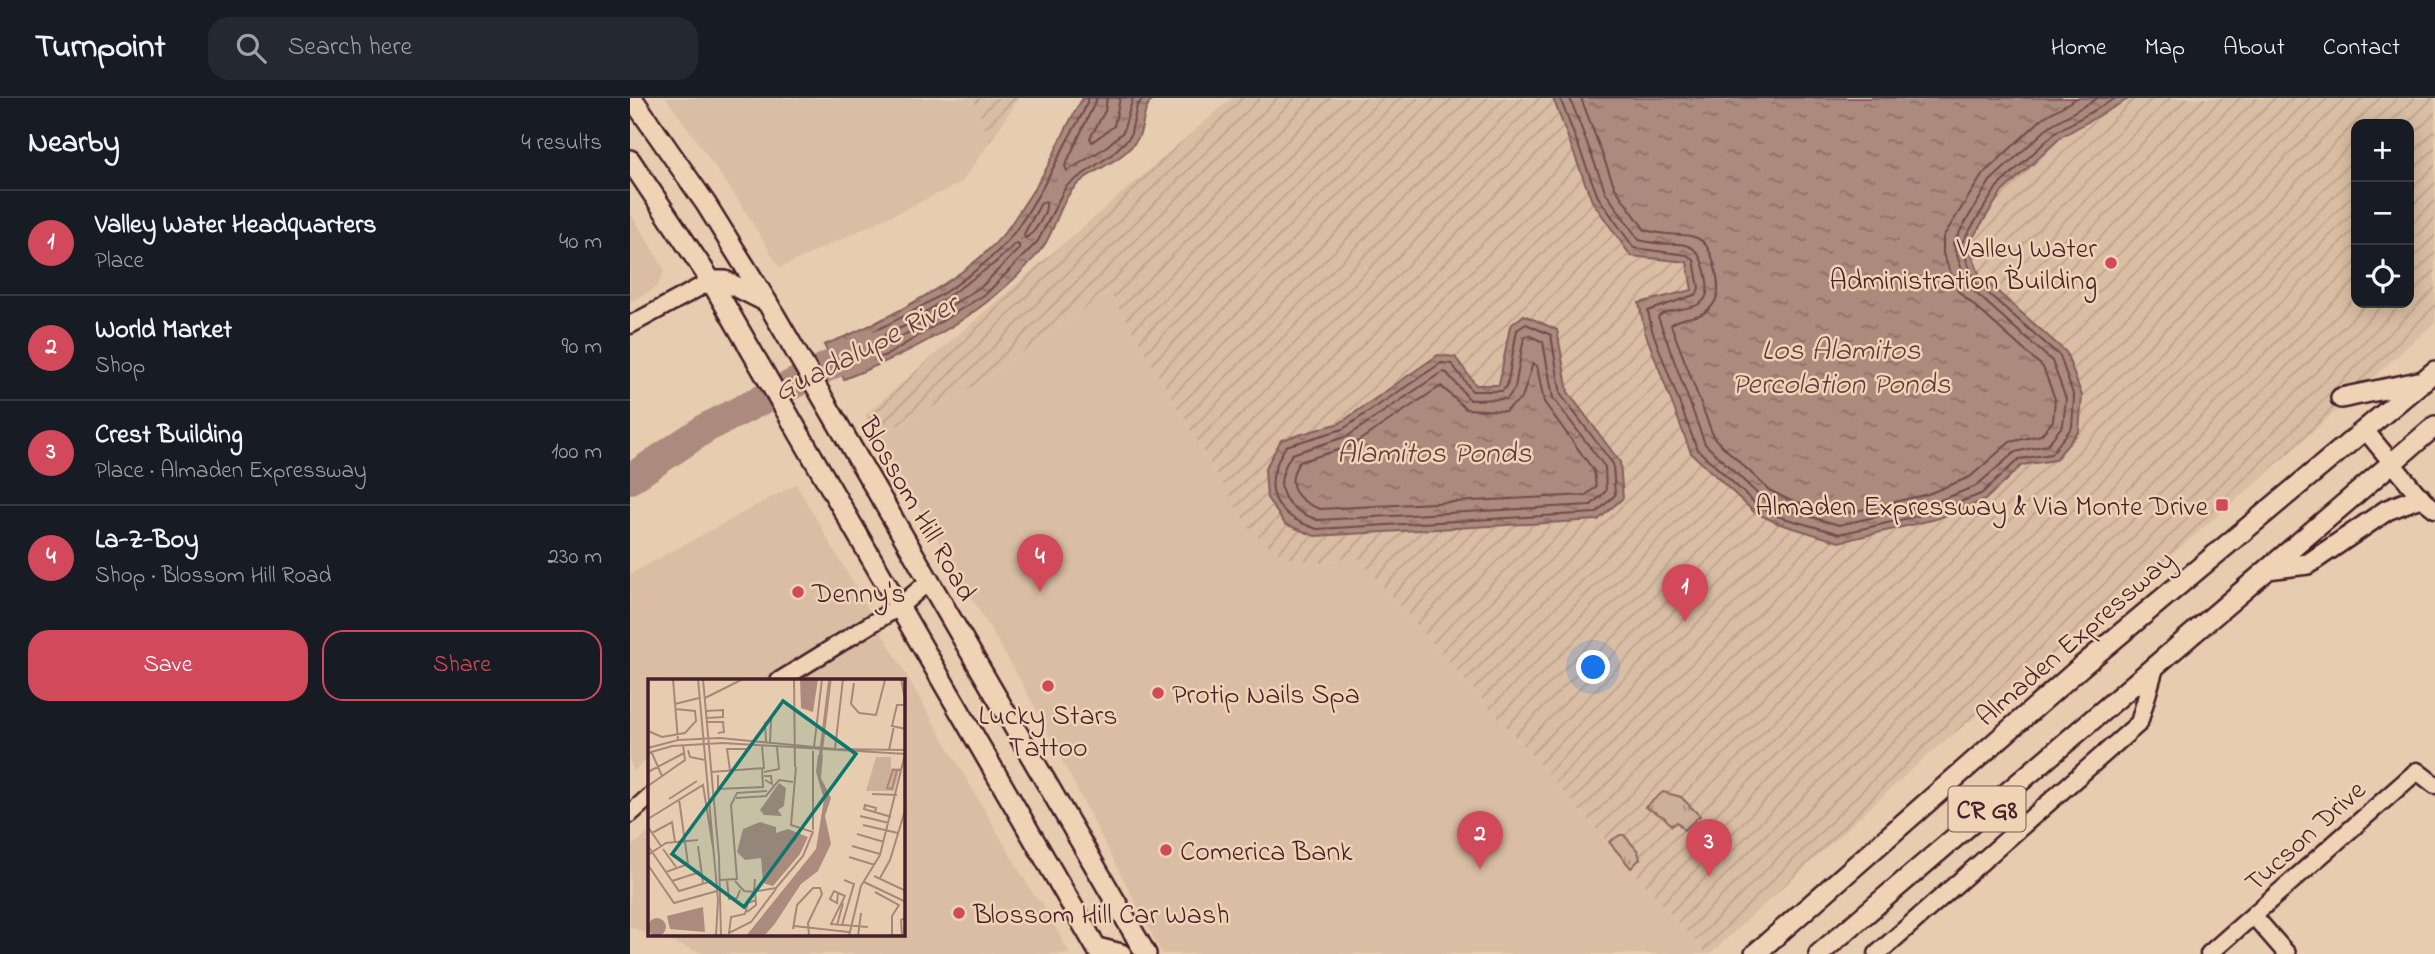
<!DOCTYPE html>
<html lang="en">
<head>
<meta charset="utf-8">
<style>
	:root { --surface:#171b24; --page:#242831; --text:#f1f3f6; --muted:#9ea1a6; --line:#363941; --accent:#d1495b }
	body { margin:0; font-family:"Indie Flower",sans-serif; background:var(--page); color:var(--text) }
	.controls { position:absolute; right:21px; top:21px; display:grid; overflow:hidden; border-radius:14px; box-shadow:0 4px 18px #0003 }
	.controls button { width:63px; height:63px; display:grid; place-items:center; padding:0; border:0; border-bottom:2px solid var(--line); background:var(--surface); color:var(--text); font:35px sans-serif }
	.you { position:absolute; left:964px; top:570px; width:24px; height:24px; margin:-18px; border:5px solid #fff; border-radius:50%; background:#1a73e8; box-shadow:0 0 0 10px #1a73e833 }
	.badge { display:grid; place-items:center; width:46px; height:46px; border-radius:50%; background:var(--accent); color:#fff; font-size:23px; font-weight:700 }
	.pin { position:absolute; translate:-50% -58px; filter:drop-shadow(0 2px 4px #0008) }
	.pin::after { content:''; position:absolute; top:37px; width:24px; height:21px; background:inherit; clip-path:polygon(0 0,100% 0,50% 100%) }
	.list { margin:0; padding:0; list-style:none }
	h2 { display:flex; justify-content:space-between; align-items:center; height:91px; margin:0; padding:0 28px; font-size:30px }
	h2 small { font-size:23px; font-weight:400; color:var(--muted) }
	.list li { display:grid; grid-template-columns:46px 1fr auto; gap:21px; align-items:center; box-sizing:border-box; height:105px; padding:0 28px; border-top:2px solid var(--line) }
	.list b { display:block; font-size:26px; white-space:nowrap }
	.list p { margin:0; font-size:23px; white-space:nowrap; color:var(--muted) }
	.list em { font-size:23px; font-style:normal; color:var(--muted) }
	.actions { display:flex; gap:14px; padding:21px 28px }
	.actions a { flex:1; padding:16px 0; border:2px solid var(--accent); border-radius:21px; text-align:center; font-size:24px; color:var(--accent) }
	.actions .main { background:var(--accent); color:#fff }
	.icon { flex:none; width:38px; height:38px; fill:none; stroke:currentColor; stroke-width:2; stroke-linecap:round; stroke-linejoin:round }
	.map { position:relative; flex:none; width:1805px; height:856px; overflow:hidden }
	header { display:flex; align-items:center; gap:42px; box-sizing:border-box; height:98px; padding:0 35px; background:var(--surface); border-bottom:2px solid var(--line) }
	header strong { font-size:33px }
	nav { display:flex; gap:38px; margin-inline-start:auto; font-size:24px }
	.search { width:490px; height:63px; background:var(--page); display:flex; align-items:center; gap:18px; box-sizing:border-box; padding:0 24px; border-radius:21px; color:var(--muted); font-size:26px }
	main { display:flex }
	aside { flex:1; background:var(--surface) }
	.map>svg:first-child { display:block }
	.built { fill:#dabea4 }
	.industrial { fill:url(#industrial-furrows); fill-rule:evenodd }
	.park { fill:url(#park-tufts); stroke:#8c6862; stroke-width:2 }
	.water { fill:url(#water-ripples); stroke:#855f5c; stroke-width:2 }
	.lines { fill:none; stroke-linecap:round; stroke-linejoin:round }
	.shore { stroke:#714a4c; stroke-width:2 }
	.river { stroke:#ac8a7d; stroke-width:30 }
	.minor-casing { stroke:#4a1f2b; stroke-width:21 }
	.major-casing { stroke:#4a1f2b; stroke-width:24 }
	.minor { stroke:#eed4b5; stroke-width:16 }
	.major { stroke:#eed4b5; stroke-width:19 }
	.poi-dot { fill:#d1495b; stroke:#eed4b5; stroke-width:2.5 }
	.labels { text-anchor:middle; stroke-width:5; stroke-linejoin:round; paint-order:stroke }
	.shield { fill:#eed4b5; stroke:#7b5554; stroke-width:2 }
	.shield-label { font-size:26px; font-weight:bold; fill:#4a1f2b }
	.poi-label { font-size:28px; fill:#4a1f2b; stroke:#eed4b5; text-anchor:start }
	.street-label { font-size:28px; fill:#4a1f2b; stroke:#eed4b5 }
	.water-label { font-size:30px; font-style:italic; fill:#623a40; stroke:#eed4b5 }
	.inset-river { fill:none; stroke:#ac8a7d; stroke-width:3.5 }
	.inset-road { fill:none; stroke:#a8877a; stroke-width:2 }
	.view { fill:#0f766e; fill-opacity:0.15; stroke:#0f766e; stroke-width:3.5 }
	.inset-edge { fill:none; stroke:#4a1f2b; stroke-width:3.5 }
</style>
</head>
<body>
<header>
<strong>Turnpoint</strong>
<div class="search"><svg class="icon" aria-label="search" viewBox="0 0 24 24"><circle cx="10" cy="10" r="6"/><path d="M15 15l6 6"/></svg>Search here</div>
<nav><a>Home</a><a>Map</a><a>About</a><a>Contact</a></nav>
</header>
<main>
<aside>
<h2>Nearby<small>4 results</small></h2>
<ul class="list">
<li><span class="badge">1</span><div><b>Valley Water Headquarters</b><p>Place</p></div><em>40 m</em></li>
<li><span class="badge">2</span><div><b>World Market</b><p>Shop</p></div><em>90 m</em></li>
<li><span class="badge">3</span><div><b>Crest Building</b><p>Place · Almaden Expressway</p></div><em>100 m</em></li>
<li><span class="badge">4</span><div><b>La-Z-Boy</b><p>Shop · Blossom Hill Road</p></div><em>230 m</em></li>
</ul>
<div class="actions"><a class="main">Save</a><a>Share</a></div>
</aside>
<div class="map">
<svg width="1805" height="856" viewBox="0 0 1805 856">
	<defs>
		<pattern id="industrial-furrows" width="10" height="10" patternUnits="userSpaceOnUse" patternTransform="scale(1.75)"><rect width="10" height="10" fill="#dabea4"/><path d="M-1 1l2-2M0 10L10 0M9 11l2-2" fill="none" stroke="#bda38d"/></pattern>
		<pattern id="park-tufts" width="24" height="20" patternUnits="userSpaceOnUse" patternTransform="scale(1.75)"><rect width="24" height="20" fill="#cdb09a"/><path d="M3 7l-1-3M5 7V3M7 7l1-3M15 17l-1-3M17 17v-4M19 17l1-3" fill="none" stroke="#a88f7e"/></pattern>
		<pattern id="water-ripples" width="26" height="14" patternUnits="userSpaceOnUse" patternTransform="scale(1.75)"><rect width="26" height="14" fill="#ac8a7d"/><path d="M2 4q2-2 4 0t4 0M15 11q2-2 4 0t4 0" fill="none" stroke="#8e7067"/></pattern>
	</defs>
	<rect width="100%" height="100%" fill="#e7cdaf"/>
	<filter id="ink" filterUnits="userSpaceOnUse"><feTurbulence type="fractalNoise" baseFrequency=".0143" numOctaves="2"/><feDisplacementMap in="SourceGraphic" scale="14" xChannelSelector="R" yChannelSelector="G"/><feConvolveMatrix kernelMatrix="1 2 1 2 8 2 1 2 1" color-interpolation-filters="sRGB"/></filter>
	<g filter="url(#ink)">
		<path class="built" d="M 36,0 L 343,0 L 360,44 L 331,85 L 150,170 L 105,97 Z
			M 0,114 L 35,172 L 27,189 L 0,204 Z
			M 479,193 L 618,430 L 689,465 L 726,458 L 1076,856 L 532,856 L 392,585 L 247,338 L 348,286 Z
			M 166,386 L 406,801 L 411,803 L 440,856 L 75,856 L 22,837 L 273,837 L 273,583 L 19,583 L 19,659 L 4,673 L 0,664 L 0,476 Z
			M 19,735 L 19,836 L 0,829 L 0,749 Z"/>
		<path class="industrial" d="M 343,0 L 389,0 L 360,44 Z
			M 602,0 L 1805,0 L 1805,224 L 1620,390 L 1452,533 L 1302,653 L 1080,856 L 1076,856 L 726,458 L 689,465 L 653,459 L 618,430 L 479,193 L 348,286 L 247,338 L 235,317 ZM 1726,26 L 1779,26 L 1779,205 L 1726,205 Z"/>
		<path class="park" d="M 1033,694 L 1051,699 L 1070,718 L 1054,732 L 1047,724 L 1042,728 L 1034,719 L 1015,709 Z
			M 990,737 L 994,737 L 1008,753 L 1010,761 L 1001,770 L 979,744 Z"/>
		<path class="water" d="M 453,0 L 523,0 C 510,15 516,30 506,43 C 490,66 459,71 442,92 C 429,107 425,132 413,149 C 365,211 286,253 214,281 L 194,247 C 248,227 349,175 381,126 C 394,106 410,84 421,62 C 431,41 440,20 453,0 Z
			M 923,0 L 1500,0 L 1431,39 L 1371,95 L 1338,147 L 1350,178 L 1436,254 L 1452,298 L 1449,333 L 1425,362 L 1392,367 L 1355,402 L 1306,421 L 1209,444 L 1147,425 L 1124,414 L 1061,355 L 1015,234 L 1009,205 L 1062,192 L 1057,164 L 1001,158 L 962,103 Z
			M 894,217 L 927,232 L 938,294 L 990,364 L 993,400 L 968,422 L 685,438 L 655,426 L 637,400 L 635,371 L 651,342 L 710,325 L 808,257 L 825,259 L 846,287 L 869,287 L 880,228 Z"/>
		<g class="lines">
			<path class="shore" d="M 458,0 C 456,15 443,30 437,43 C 422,73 405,105 386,132 C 350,182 263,227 207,249 L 206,254 L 216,271 L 259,256 L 357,195 L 408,143 L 436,88 L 481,57 L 500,39 L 507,8 L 514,0
				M 467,0 L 435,68 L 437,73 L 475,50 L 493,34 L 503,0
				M 477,0 L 475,13 L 460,40 L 462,44 L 484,28 L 490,0
				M 930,0 L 968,99 L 1004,150 L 1057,157 L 1064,162 L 1069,190 L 1067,196 L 1018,213 L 1022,232 L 1067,351 L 1128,408 L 1150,419 L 1210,436 L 1304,414 L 1351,396 L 1389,361 L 1421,356 L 1442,329 L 1444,299 L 1430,258 L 1344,183 L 1331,146 L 1367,89 L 1426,34 L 1486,0
				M 940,0 L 976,95 L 1009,142 C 1048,153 1068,130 1077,183 C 1078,192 1078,201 1069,206 C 1057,213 1037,210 1028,219 L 1075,346 L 1133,401 L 1153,411 L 1209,427 L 1301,406 L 1346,388 L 1385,354 L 1417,347 L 1433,327 L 1436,301 L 1422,263 L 1337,187 L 1323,145 L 1360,83 L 1421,27 L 1468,0
				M 951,0 L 985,90 L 1015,132 C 1057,144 1077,122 1087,179 C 1089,191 1089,201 1080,210 C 1070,222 1051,217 1041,227 L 1084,340 L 1139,392 L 1157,401 L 1210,417 L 1298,396 L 1340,379 L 1380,344 L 1411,337 L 1423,323 L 1425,301 L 1413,269 L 1328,193 L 1313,156 L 1313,139 L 1353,76 L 1414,19 L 1447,0
				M 416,104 C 418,114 405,136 395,140 L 394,136 L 411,105 Z
				M 385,146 L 389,147 L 389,151 L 352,188 L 290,227 L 286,226 L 286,221 L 365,165 Z
				M 896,226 L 921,237 L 931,297 L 983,366 L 985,397 L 966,415 L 687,431 C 642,416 630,390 656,348 L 713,331 L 811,265 L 822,266 L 842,293 L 872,293 L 877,288 L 887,232 Z
				M 277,227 L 281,228 L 281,233 L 255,248 L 223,261 L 219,258 L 221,253 Z
				M 898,237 L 913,244 L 923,300 L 975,369 L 976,393 L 961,407 L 688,422 C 653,410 640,389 662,356 L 718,338 L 812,274 L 817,275 L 840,302 L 877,301 L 885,290 L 894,239 Z
				M 903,265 L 907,268 L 914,304 L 964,373 L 966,389 L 956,397 L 690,411 C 667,403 654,388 669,364 L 721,348 L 811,288 L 836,311 L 875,313 L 892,300 Z"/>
			<path class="river" d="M 0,381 L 76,330 L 240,247"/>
			<defs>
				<path id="minor" d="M 0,227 L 81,183
					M 1735,332 L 1790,399 L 1805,411
					M 149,583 L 270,508 L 299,483
					M 0,716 L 19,699
					M 1623,817 L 1657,856
					M 1247,856 L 1509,625 L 1526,566
					M 1579,856 L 1787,673 L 1805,687"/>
				<path id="major" d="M 2,0 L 76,106 L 137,204 L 516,856
					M 0,62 L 81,183 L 470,856
					M 81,183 L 95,183 L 137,204
					M 1711,300 L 1793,283
					M 1638,471 L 1678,466 L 1757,412 L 1790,399
					M 467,850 L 491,856
					M 1125,856 L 1452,568 L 1805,273
					M 1189,856 L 1805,328"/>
			</defs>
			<use href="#minor" class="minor-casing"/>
			<use href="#major" class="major-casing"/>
			<use href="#minor" class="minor"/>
			<use href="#major" class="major"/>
		</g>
	</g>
	<g class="poi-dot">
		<circle cx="1481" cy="165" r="7"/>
		<rect x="1585" y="400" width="14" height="14" rx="3.5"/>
		<circle cx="168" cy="494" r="7"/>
		<circle cx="418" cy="588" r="7"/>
		<circle cx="528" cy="595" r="7"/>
		<circle cx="536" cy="752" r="7"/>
		<circle cx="329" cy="815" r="7"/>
	</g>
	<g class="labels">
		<rect class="shield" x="1318.5" y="688.5" width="77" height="45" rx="5"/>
		<g class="shield-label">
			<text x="1357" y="720">CR G8</text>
		</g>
		<g class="poi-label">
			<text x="1467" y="159" text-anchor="end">Valley Water<tspan x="1467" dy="32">Administration Building</tspan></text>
			<text x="1578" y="417" text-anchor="end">Almaden Expressway &amp; Via Monte Drive</text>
			<text x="182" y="504">Denny's</text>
			<text x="542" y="605">Protip Nails Spa</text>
			<text x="418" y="626" text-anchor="middle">Lucky Stars<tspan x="418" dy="32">Tattoo</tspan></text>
			<text x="550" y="762">Comerica Bank</text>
			<text x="343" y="825">Blossom Hill Car Wash</text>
		</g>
		<g class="street-label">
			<text transform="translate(289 410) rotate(60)" y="10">Blossom Hill Road</text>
			<text transform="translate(1444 539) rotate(-41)" y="10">Almaden Expressway</text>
			<text transform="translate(1674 737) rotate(-42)" y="10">Tucson Drive</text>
		</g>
		<g class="water-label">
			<text transform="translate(235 249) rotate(-27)" y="10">Guadalupe River</text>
			<text x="1211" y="261">Los Alamitos<tspan x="1211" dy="34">Percolation Ponds</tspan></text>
			<text x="804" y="364">Alamitos Ponds</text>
		</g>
	</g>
	<g transform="translate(18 581)">
		<rect width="257" height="257" fill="#e7cdaf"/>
		<path d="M 228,78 L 243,78 L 243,89 L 252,89 L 246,112 L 218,112 Z" fill="#cdb09a"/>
		<path d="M 152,0 L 170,0 L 165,33 L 153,29 ZM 170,76 L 175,76 L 173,99 L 183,119 L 177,137 L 183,165 L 170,192 L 153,205 L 126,246 L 116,257 L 98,257 L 168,170 L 176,120 L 168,93 ZM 131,104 L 138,109 L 136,127 L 130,131 L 134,137 L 116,136 L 112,131 ZM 112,143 L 128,148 L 128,154 L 140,150 L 160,158 L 152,175 L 125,207 L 115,204 L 113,179 L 97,181 L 89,173 L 95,150 ZM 55,228 L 57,253 L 22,250 L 19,237 ZM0 248a9 9 0 1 1 18 0a9 9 0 1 1-18 0Z" fill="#ac8a7d"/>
		<path class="inset-river" d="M 172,81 L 182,0"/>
		<path class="inset-road" d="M 25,0 L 30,61M 50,0 L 70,221 L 68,257M 55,0 L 71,178 L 73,257M 146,0 L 147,88M 253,0 L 258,26M 206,4 L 203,25 L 211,34 L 228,36 L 237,1M 57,19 L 95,0M 27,25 L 51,19M 257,26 L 249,26 L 244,47 L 258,50M 58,32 L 75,31 L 75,38 L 58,39M 58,43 L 75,43 L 76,53 L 70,54M 0,52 L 14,58 L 37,54 L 48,42 L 47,32 L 27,30M 118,63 L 117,44 L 124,40M 122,64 L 123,41M 166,68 L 174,0M 0,69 L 30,61 L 72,59 L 187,70 L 258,71M 187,70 L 195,0M 40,71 L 42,78 L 57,81M 241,71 L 246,47M 3,72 L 14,97M 165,72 L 165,151M 0,74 L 24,67 L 75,64 L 258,75M 82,91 L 79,70 L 101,70M 249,91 L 244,110 L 239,109 L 245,91 L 254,91M 0,93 L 36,74M 63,93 L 116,89 L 114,67M 116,93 L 131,90 L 129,68M 70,96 L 70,110 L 115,108 L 114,89M 116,97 L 123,97 L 124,105 L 117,101M 0,107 L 37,81 L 35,66M 224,115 L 249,116M 88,119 L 118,117 L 131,101 L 145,103M 21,120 L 49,102M 227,134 L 228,129 L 217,126 L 216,130 L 240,137 L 243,138M 212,137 L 241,144M 0,140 L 55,106 L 65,168M 215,146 L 250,154M 0,148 L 13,167M 4,154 L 24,143 L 27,163M 209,155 L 236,163M 0,167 L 31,212 L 64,202M 50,167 L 55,204M 204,167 L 232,175M 15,170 L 28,188M 0,176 L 18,164 L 50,161M 201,178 L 227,186M 0,186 L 26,224 L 69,212M 18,193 L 40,185 L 31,120M 226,197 L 258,212M 232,199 L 242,181 L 258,128M 72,201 L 89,200 L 83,126 L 89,114 L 119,112M 79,201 L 81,220 L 89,219 L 92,211M 24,202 L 52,193M 87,202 L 96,212 L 106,213 L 107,200M 216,203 L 258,223M 110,212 L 128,209 L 155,177 L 165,153 L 143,146 L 148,88M 227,213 L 251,226 L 244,237 L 244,257M 190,214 L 189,224 L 182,220 L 186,212 L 197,217 L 183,245 L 220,248M 108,221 L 100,224 L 97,235 L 83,238 L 81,254 L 103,243 L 128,210M 99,233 L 108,226 L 107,212M 189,246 L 195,224M 194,246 L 206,205 L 196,201M 146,247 L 201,253M 145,250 L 149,226 L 165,209 L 172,209 L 174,215 L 160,244 L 161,257M 201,257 L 213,207 L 232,176 L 257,75M 210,257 L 213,234M 254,257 L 253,241 L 258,239"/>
		<path class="view" d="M 135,22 L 208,75 L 96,228 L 24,175 Z"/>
		<rect width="257" height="257" class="inset-edge"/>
	</g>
</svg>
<div class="controls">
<button>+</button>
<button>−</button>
<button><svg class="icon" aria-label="locate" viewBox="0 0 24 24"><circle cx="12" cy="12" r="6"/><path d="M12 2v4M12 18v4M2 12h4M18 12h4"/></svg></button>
</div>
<div class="you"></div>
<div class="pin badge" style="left:1055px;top:524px">1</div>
<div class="pin badge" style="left:850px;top:771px">2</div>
<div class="pin badge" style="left:1079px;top:779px">3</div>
<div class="pin badge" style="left:410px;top:494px">4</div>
</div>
</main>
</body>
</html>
